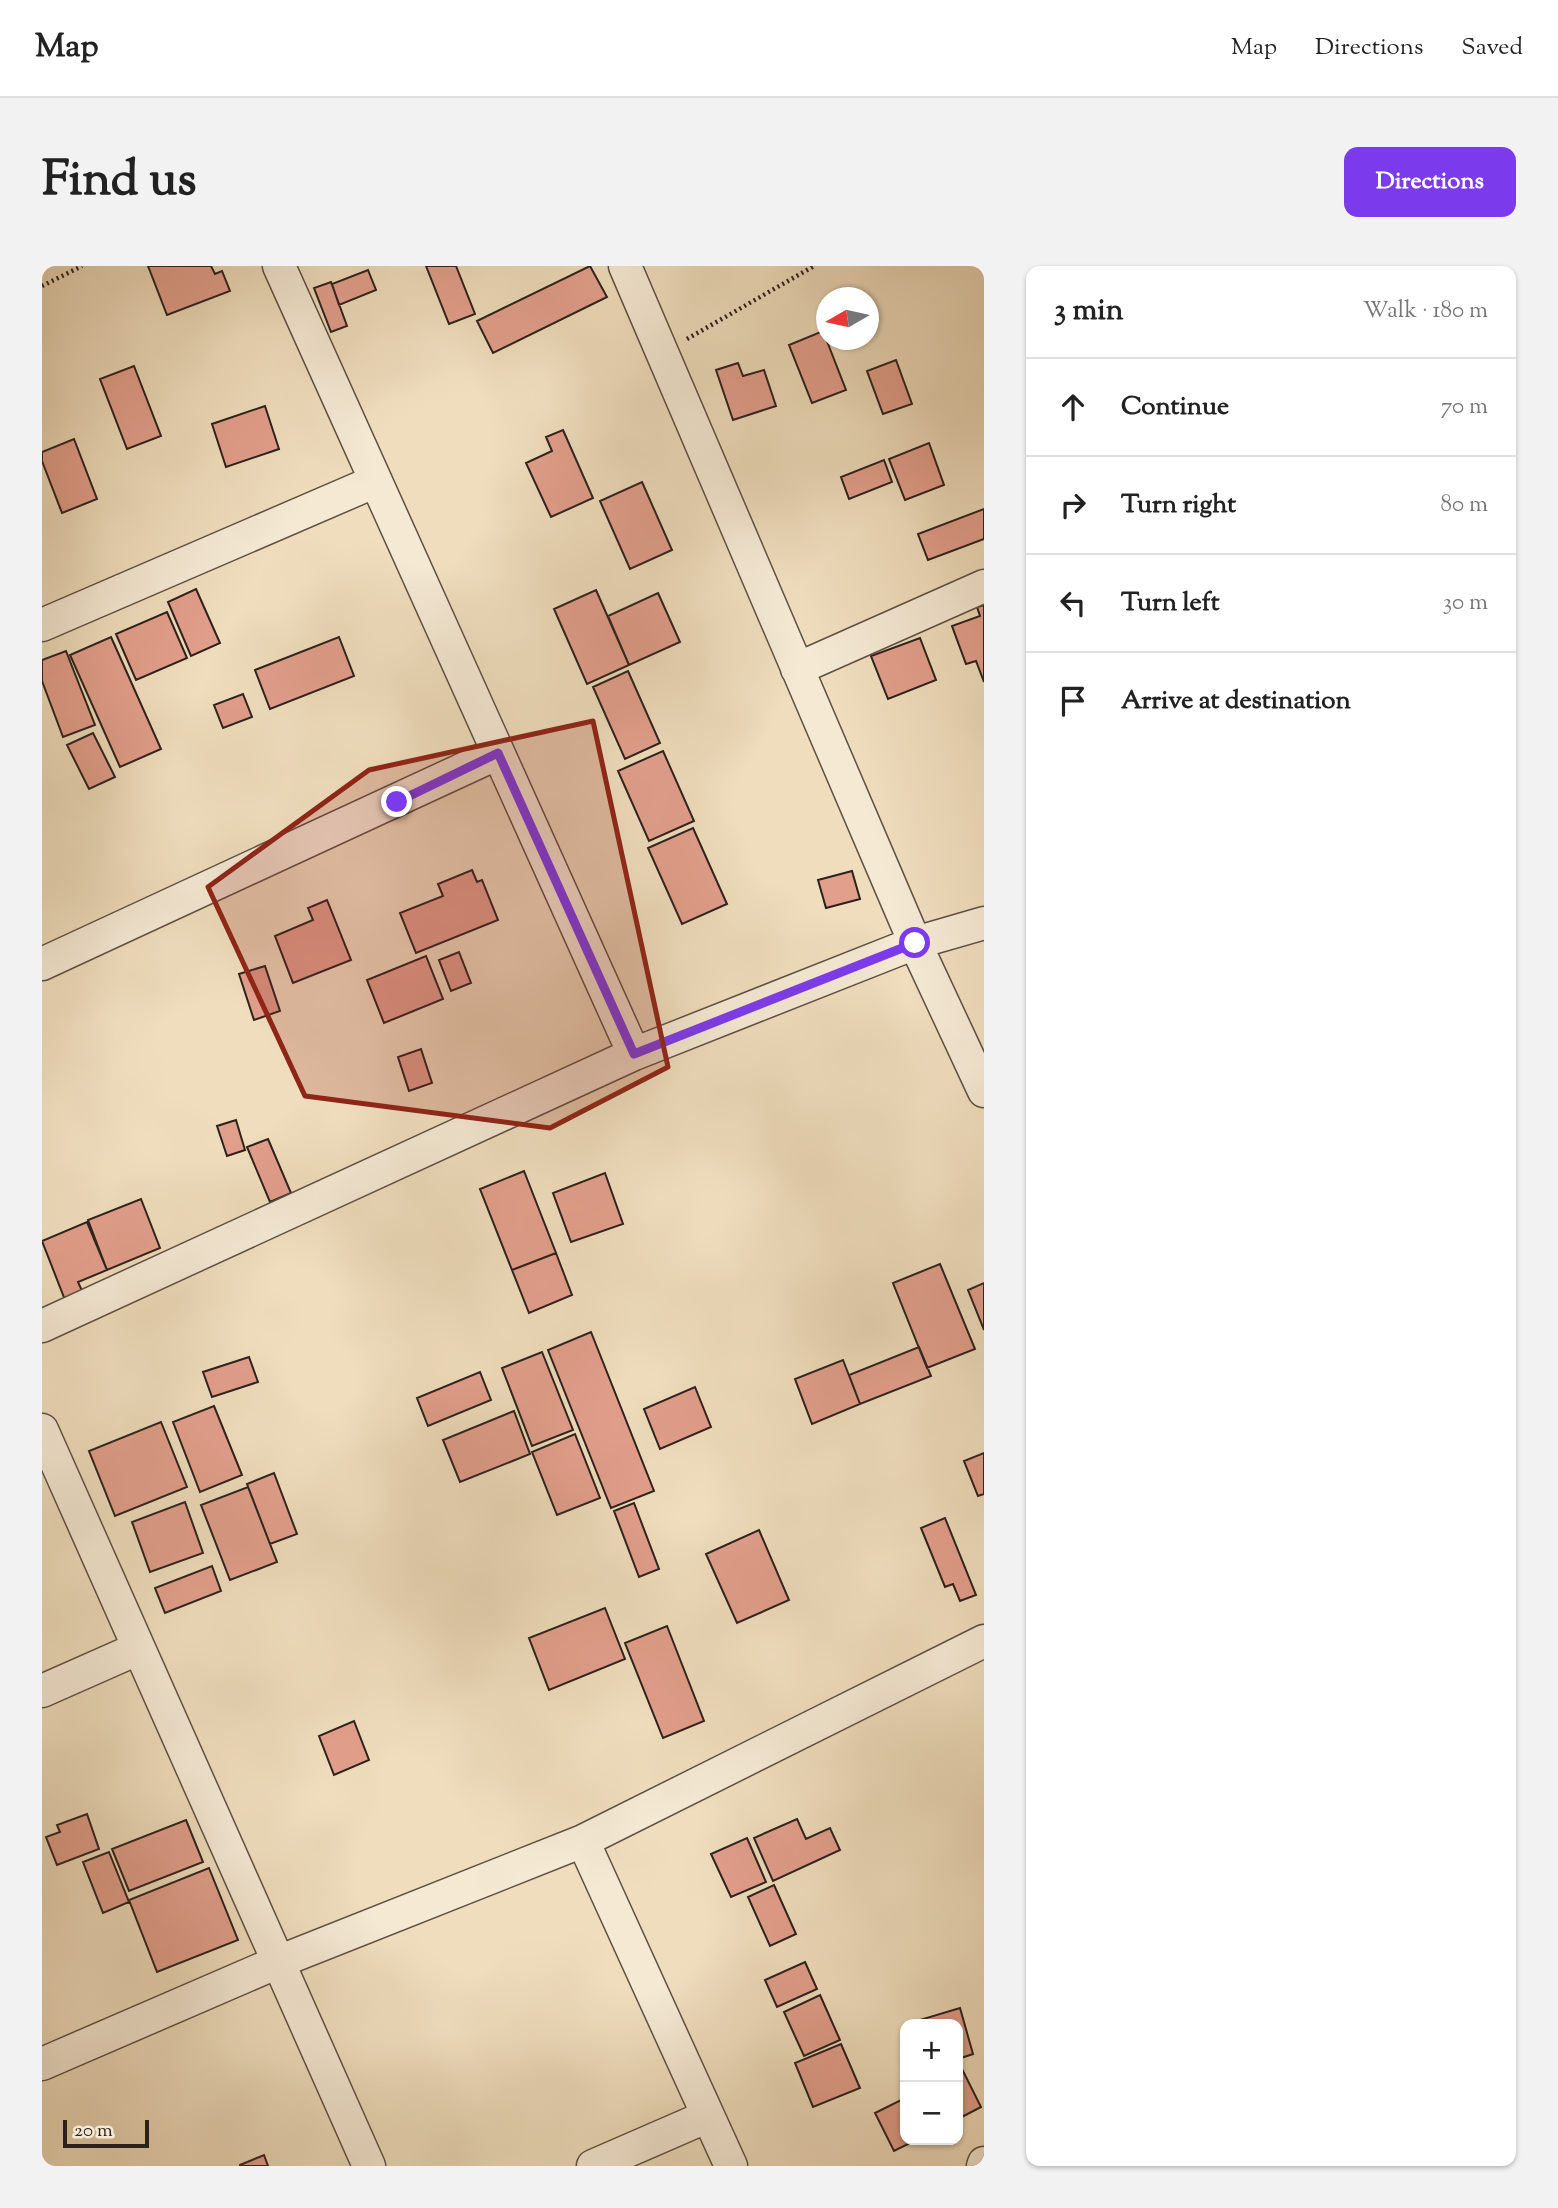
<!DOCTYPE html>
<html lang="en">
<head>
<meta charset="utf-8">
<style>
	:root { --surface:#fff; --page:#f2f2f2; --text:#222; --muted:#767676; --line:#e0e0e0; --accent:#7c3aed }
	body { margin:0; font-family:"Sorts Mill Goudy",serif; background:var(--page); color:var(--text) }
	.controls { position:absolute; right:21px; bottom:21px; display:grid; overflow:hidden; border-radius:14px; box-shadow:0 2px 5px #0004 }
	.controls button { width:63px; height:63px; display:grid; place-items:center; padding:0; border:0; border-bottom:2px solid var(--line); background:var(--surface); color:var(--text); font:35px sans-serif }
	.compass { position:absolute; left:774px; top:21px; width:63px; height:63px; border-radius:50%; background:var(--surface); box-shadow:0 2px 5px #0004; rotate:261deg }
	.scale { position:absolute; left:21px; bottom:18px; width:86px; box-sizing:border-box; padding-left:7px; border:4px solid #2d211c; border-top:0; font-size:19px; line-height:24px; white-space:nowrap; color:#2d211c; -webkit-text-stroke:5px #f5e9d4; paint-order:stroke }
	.stop { position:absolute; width:21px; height:21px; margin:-16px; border:5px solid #7c3aed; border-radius:50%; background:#fff }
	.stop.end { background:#7c3aed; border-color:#fff; box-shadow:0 2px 7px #0008 }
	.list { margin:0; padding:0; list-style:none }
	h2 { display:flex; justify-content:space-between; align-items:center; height:91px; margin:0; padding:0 28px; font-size:30px }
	h2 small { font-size:23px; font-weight:400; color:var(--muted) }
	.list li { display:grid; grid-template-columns:46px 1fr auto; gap:21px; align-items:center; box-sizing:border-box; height:98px; padding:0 28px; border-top:2px solid var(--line) }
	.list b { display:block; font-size:26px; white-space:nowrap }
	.list em { font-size:23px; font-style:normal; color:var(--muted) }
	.icon { flex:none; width:38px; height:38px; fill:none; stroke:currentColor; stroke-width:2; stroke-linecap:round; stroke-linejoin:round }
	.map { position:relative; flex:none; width:942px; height:1900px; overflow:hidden; border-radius:14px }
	header { display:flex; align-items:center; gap:42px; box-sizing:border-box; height:98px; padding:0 35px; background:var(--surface); border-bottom:2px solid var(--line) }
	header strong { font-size:33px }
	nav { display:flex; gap:38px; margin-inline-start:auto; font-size:24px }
	.intro { display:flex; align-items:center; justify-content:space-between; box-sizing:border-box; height:168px; padding:0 42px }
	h1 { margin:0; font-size:49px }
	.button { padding:18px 32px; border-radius:14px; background:var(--accent); color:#fff; font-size:24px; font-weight:700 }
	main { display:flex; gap:42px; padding:0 42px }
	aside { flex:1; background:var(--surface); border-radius:14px; box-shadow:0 2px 5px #0004 }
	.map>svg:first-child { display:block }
	.building { fill:#e29f8c; stroke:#2d211c; stroke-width:2 }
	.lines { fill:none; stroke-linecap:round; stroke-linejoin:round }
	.street-casing { stroke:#5e5044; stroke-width:35 }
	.path { stroke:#2d211c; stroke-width:4.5; stroke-dasharray:2 3.5; stroke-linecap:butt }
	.street { stroke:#f5e9d4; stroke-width:32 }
	.route { stroke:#7c3aed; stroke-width:9 }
	.marked { fill:#8f2418; fill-opacity:0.2; stroke:#8f2418; stroke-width:5; stroke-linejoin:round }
</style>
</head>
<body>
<header>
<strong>Map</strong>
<nav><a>Map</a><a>Directions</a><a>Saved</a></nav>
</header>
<div class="intro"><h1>Find us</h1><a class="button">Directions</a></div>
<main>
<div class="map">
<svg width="942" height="1900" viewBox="0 0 942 1900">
	<rect width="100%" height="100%" fill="#efddbd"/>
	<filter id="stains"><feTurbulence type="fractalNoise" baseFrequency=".00286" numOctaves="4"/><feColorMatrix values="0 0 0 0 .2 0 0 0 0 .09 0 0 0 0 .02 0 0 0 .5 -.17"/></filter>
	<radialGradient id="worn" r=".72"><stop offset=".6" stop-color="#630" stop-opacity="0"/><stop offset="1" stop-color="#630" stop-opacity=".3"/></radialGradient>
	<path class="building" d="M 106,0 L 169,0 L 173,8 L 180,5 L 188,25 L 125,49 Z
		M 384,0 L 414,0 L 433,48 L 407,58 Z
		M 548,0 L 565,31 L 451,87 L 435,55 Z
		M 326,4 L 334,24 L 297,39 L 290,18 Z
		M 289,16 L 305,60 L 289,66 L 272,22 Z
		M 781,65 L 804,124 L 770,137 L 747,79 Z
		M 854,94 L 870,138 L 841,148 L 825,105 Z
		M 696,97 L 701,110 L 722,104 L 734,140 L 691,154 L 674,104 Z
		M 92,100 L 119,170 L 85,183 L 58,113 Z
		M 223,140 L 237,183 L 184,201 L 170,158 Z
		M 521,164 L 551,232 L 509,251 L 484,197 L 510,185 L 504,171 Z
		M 32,173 L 55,233 L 20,247 L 0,195 L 0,186 Z
		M 887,177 L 902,219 L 863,234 L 847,193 Z
		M 842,194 L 850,216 L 807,233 L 799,211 Z
		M 600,216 L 630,284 L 588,303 L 558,235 Z
		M 942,243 L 942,273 L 886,294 L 876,268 Z
		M 154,323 L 178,377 L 149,390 L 126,336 Z
		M 554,324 L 587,399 L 545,418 L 512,343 Z
		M 616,327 L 638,376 L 587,399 L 566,350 Z
		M 942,339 L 942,416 L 934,395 L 924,398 L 910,360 L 938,350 L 935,341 Z
		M 125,346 L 145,392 L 94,414 L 74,368 Z
		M 69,371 L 119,483 L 78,501 L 28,389 Z
		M 297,371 L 312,410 L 228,443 L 213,404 Z
		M 878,372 L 894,414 L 846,433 L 829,390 Z
		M 24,385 L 53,459 L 21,471 L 0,415 L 0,394 Z
		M 586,405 L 618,477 L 583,493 L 551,421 Z
		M 201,428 L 210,451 L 181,462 L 172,439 Z
		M 51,467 L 73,511 L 47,523 L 25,479 Z
		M 621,485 L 652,555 L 607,575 L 576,505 Z
		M 651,562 L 685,638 L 640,658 L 606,582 Z
		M 430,604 L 435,616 L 440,614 L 456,654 L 374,687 L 358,647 L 401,630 L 396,618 Z
		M 810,605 L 818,633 L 784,642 L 776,614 Z
		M 285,634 L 309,694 L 251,717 L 233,670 L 271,654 L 266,642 Z
		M 417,686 L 429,717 L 409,725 L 397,694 Z
		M 384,690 L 401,733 L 342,757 L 325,714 Z
		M 223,700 L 238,745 L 212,754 L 197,708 Z
		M 379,783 L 390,817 L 367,825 L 356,791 Z
		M 194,854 L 203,884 L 185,890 L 175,860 Z
		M 226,873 L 249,927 L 228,936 L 205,881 Z
		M 482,905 L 514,987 L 470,1004 L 438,923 Z
		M 563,907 L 581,958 L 529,976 L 511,927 Z
		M 99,933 L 118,982 L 65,1004 L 46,954 Z
		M 45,956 L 65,1004 L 36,1016 L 41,1027 L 23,1034 L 0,975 Z
		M 514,987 L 530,1029 L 487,1047 L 470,1004 Z
		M 898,998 L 933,1083 L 885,1102 L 851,1017 Z
		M 942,1017 L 942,1064 L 926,1024 Z
		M 549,1066 L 612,1225 L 569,1242 L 506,1084 Z
		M 877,1081 L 889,1110 L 818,1138 L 807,1109 Z
		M 500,1086 L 531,1164 L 490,1180 L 460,1102 Z
		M 207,1091 L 216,1116 L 170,1131 L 161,1106 Z
		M 801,1094 L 818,1138 L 770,1158 L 753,1113 Z
		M 438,1106 L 449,1134 L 386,1160 L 375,1132 Z
		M 653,1121 L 669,1161 L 618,1183 L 602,1143 Z
		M 172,1140 L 200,1209 L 158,1226 L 131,1156 Z
		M 472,1145 L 488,1188 L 418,1216 L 401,1174 Z
		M 119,1156 L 145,1221 L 73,1250 L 47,1185 Z
		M 533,1168 L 558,1232 L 515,1249 L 490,1186 Z
		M 942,1187 L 942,1228 L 936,1230 L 922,1195 Z
		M 232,1207 L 255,1268 L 228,1278 L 205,1218 Z
		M 206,1221 L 235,1296 L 188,1314 L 159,1239 Z
		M 143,1236 L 161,1287 L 108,1306 L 90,1256 Z
		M 592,1237 L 617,1303 L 597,1311 L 572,1245 Z
		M 903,1252 L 934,1329 L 918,1335 L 911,1318 L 903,1321 L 879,1262 Z
		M 717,1264 L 747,1334 L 695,1357 L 664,1288 Z
		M 170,1300 L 179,1325 L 123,1347 L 113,1322 Z
		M 563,1342 L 583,1393 L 507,1424 L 487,1372 Z
		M 625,1360 L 662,1455 L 621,1472 L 583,1377 Z
		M 312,1455 L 327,1494 L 292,1509 L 277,1470 Z
		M 45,1548 L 57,1583 L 15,1599 L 4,1571 L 18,1566 L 15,1559 Z
		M 755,1553 L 764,1573 L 788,1562 L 798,1584 L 731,1615 L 712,1572 Z
		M 144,1554 L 161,1596 L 87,1625 L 70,1583 Z
		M 705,1572 L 724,1616 L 689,1631 L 669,1588 Z
		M 67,1586 L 87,1636 L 61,1647 L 41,1596 Z
		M 167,1602 L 196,1674 L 115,1706 L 87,1634 Z
		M 732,1619 L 754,1668 L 728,1680 L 706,1631 Z
		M 763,1696 L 775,1723 L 735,1741 L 723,1714 Z
		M 778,1729 L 798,1774 L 762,1790 L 742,1746 Z
		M 918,1742 L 931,1788 L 916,1793 L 916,1758 L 872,1758 L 871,1756 Z
		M 799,1778 L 818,1822 L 771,1841 L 753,1797 Z
		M 920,1803 L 939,1841 L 916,1853 L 916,1805 Z
		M 863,1832 L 863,1874 L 874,1874 L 852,1885 L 833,1847 Z
		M 222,1889 L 226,1900 L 198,1900 L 198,1899 Z"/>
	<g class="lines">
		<defs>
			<path id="street" d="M 237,0 L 592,788
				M 583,0 L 873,677 L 942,825
				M 0,359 L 334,215
				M 755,403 L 942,320
				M 0,698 L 456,487
				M 0,1060 L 592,788 L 873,677 L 942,657
				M 0,1164 L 327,1900
				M 0,1425 L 95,1383
				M 541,1575 L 689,1900
				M 0,1798 L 236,1696 L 541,1575 L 942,1375
				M 551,1900 L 666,1850
				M 941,1900 L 942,1897"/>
		</defs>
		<use href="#street" class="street-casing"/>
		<path class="path" d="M 0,20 L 40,0
			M 645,73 L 772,0"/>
		<use href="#street" class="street"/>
	</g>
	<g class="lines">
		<path class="route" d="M 355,536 L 456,487 L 592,788 L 873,677"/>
	</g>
	<path class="marked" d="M 551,455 L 626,801 L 508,862 L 263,830 L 166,621 L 327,504 Z"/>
	<rect width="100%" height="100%" filter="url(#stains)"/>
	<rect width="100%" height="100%" fill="url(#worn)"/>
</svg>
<div class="controls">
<button>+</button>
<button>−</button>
</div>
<svg class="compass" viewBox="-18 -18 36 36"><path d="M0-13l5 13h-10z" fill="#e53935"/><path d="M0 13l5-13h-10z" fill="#767676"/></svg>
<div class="scale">20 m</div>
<div class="stop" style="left:873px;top:677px"></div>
<div class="stop end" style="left:355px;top:536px"></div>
</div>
<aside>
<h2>3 min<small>Walk · 180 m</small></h2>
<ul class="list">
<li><svg class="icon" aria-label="ahead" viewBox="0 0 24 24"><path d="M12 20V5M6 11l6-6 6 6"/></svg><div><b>Continue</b></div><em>70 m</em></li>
<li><svg class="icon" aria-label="right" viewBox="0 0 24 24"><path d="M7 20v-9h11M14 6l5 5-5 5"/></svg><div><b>Turn right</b></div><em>80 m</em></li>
<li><svg class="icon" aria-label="left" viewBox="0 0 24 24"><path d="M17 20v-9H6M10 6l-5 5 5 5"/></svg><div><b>Turn left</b></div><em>30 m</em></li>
<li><svg class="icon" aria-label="arrive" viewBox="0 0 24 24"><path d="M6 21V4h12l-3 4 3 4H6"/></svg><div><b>Arrive at destination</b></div></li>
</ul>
</aside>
</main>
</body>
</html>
